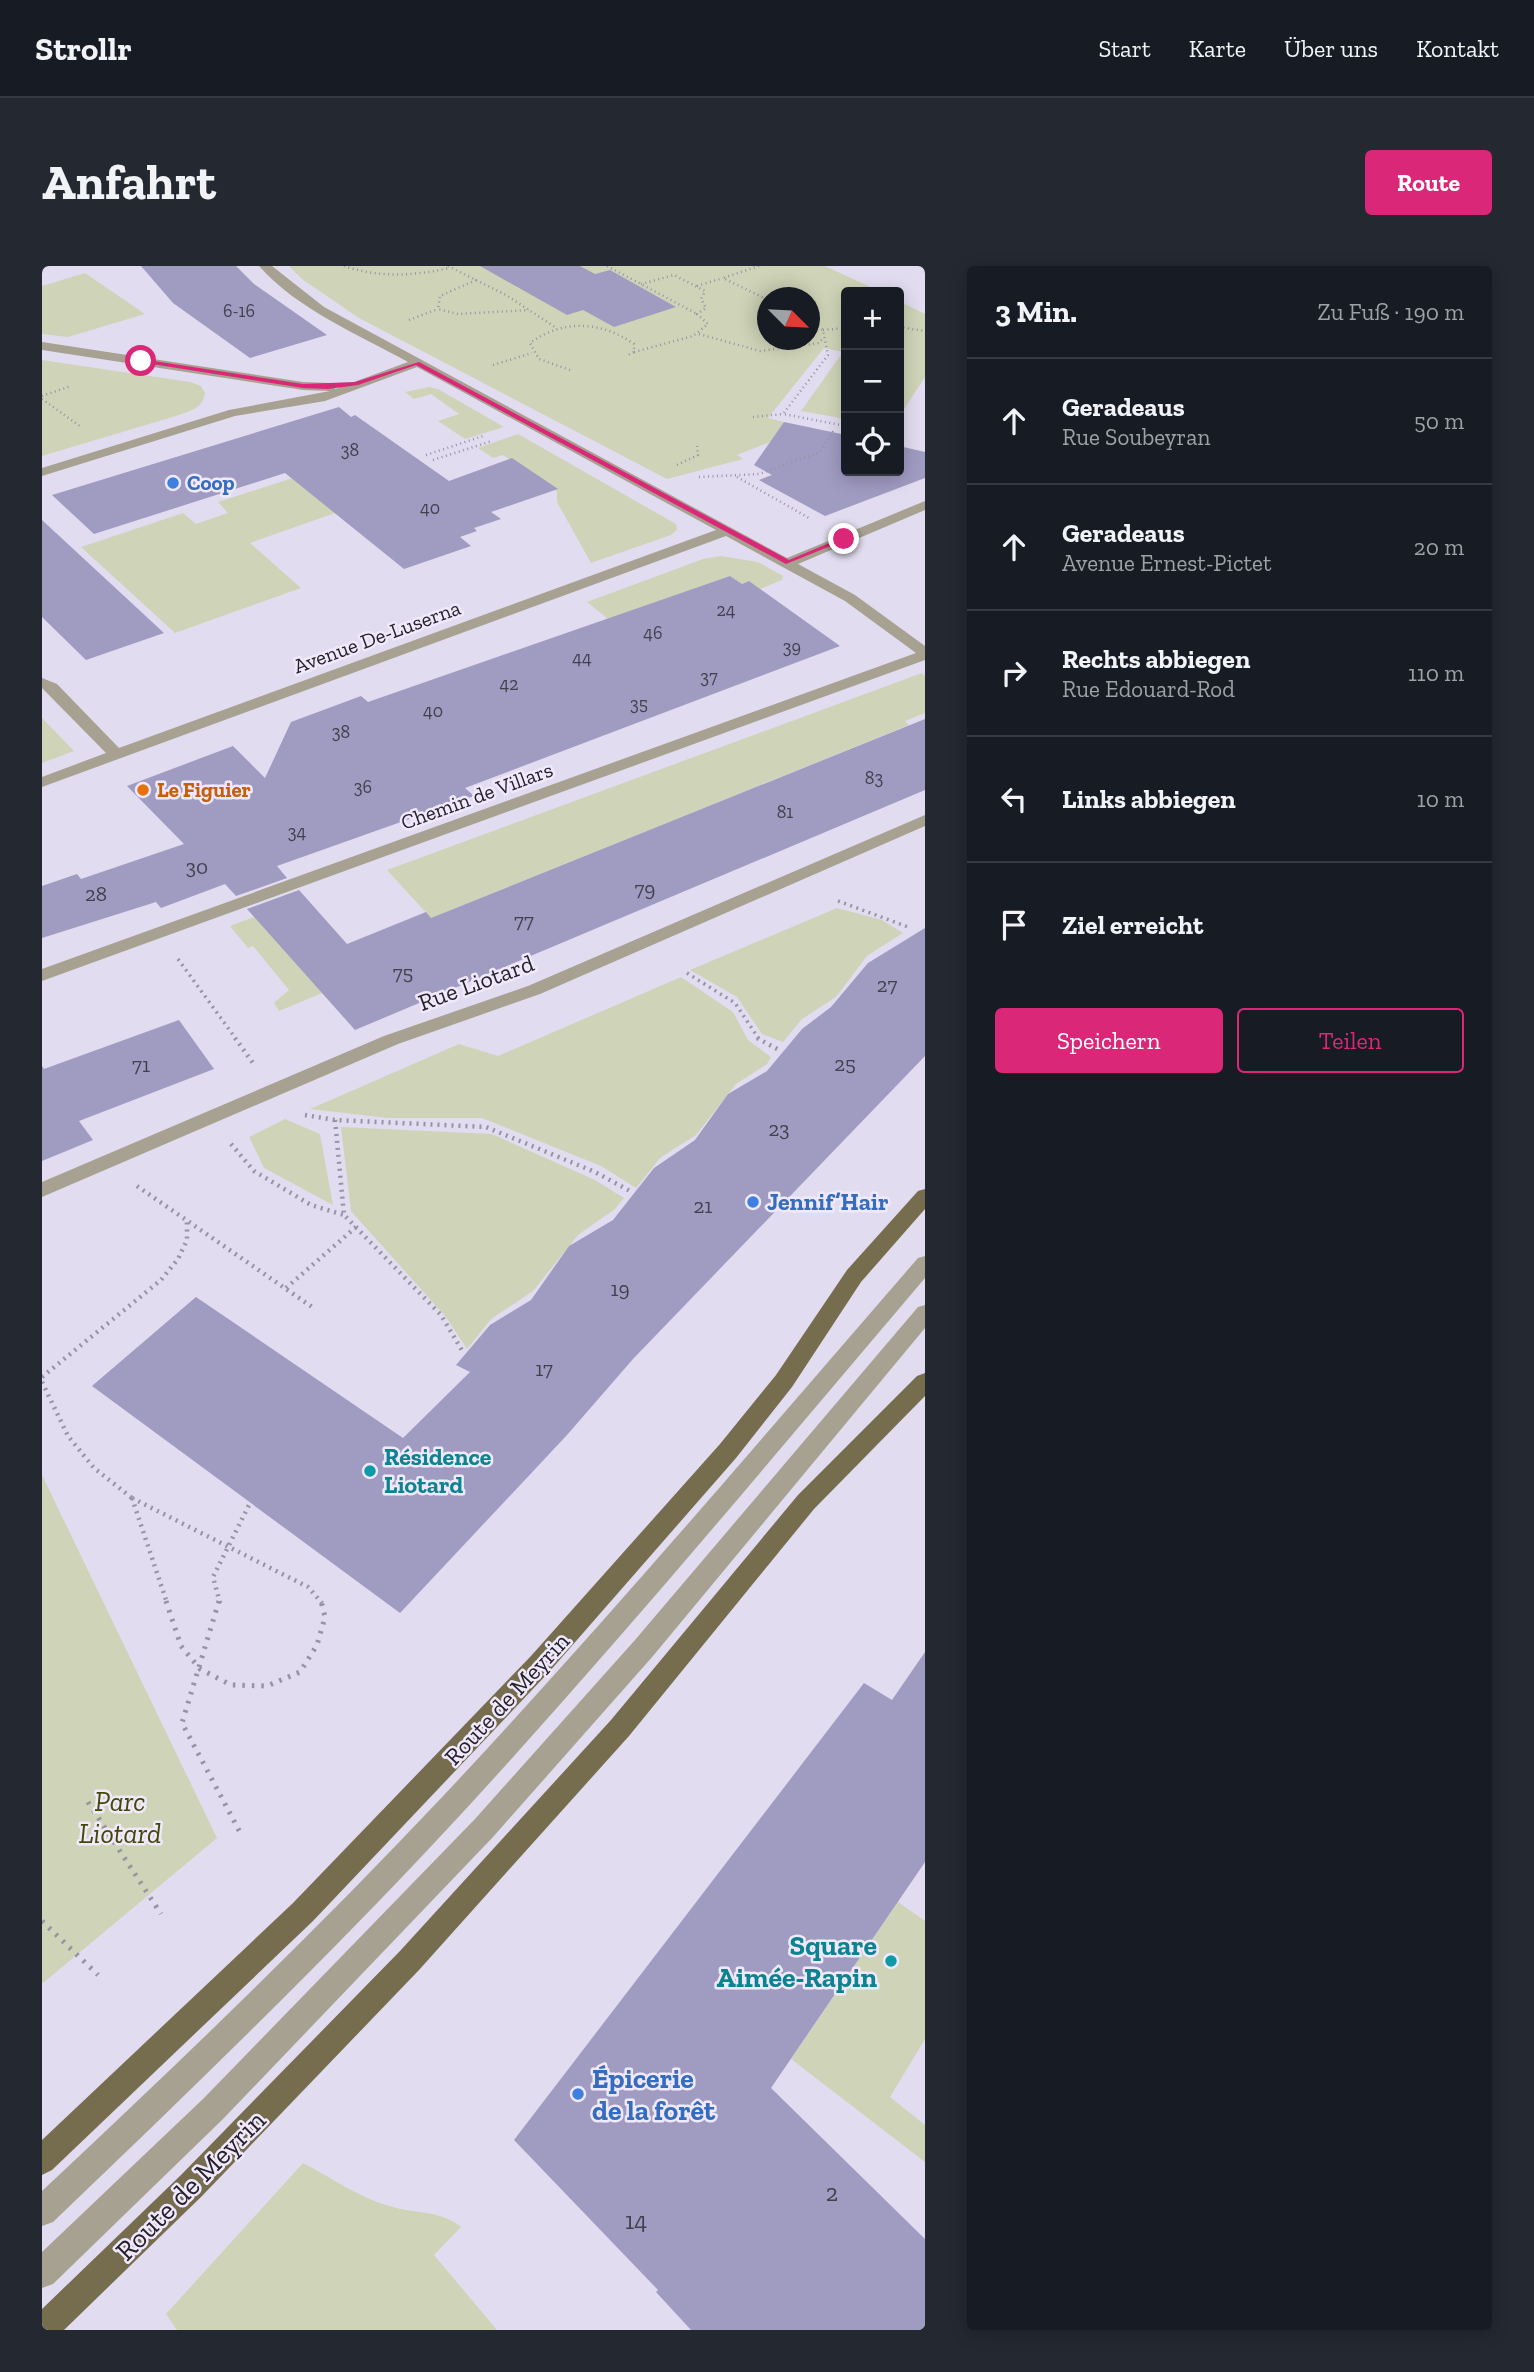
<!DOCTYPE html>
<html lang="de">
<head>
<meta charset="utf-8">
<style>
	:root { --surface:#171b24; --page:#242831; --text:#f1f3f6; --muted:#9ea1a6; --line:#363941; --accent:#db2777 }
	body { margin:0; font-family:"Zilla Slab",serif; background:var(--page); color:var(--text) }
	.controls { position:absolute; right:21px; top:21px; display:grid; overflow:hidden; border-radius:7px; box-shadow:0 4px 18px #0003 }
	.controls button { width:63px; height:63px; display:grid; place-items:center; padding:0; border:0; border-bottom:2px solid var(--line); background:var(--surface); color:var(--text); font:35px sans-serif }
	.compass { position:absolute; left:715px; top:21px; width:63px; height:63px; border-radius:50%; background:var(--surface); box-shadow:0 4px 18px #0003; rotate:114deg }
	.stop { position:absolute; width:21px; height:21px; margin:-16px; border:5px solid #db2777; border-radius:50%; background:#fff }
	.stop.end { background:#db2777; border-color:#fff; box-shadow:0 2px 7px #0008 }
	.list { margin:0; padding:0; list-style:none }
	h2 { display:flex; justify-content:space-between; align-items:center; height:91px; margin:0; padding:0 28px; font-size:30px }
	h2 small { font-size:23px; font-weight:400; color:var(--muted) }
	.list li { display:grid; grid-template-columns:46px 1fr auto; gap:21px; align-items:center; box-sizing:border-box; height:126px; padding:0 28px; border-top:2px solid var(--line) }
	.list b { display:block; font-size:26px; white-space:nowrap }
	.list p { margin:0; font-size:23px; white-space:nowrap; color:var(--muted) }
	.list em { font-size:23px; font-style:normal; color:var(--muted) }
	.actions { display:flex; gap:14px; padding:21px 28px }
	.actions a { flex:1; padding:16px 0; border:2px solid var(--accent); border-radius:7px; text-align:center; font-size:24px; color:var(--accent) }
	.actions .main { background:var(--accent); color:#fff }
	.icon { flex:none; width:38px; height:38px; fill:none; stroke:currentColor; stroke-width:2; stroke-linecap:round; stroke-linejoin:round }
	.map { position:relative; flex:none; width:883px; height:2064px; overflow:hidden; border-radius:7px }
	header { display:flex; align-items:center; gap:42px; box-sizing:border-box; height:98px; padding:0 35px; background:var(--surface); border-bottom:2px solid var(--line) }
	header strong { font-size:33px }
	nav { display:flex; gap:38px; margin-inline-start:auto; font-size:24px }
	.intro { display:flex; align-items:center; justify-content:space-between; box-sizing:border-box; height:168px; padding:0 42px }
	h1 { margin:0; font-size:49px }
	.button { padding:18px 32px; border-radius:7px; background:var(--accent); color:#fff; font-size:24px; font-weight:700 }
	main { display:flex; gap:42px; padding:0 42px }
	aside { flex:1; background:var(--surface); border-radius:7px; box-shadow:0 4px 18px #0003 }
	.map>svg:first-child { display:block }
	.green { fill:#cfd4b8; fill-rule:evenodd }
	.building { fill:#a09bc1 }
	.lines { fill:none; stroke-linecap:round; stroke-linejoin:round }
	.path-far3 { stroke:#9893a2; stroke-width:2.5; stroke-dasharray:1 3.5; stroke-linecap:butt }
	.path-far2 { stroke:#9893a2; stroke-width:3.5; stroke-dasharray:2 4.5; stroke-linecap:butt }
	.path-far1 { stroke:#9893a2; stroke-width:4.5; stroke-dasharray:2 5; stroke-linecap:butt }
	.path { stroke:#9893a2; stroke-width:5; stroke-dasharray:2.5 7; stroke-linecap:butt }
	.lane { fill:#a6a190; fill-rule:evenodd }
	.street { fill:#a6a190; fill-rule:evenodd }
	.primary { fill:#756d4d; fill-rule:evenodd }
	.route { fill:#db2777 }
	.shop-dot { fill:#3f7fe0; stroke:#f0e9fd; stroke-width:2.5 }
	.food-dot { fill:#e8710a; stroke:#f0e9fd; stroke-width:2.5 }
	.culture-dot { fill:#0f9aa8; stroke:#f0e9fd; stroke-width:2.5 }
	.labels { text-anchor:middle; stroke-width:5; stroke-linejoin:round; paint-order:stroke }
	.far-number-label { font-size:18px; fill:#43404e }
	.far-shop-label { font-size:21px; font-weight:bold; fill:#366cbe; stroke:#f0e9fd; text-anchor:start }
	.far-street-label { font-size:21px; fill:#242128; stroke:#f0e9fd }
	.far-food-label { font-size:21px; font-weight:bold; fill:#c56008; stroke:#f0e9fd; text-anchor:start }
	.number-label { font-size:21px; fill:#43404e }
	.street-label { font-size:24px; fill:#242128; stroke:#f0e9fd }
	.shop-label { font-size:24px; font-weight:bold; fill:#366cbe; stroke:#f0e9fd; text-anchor:start }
	.culture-label { font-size:24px; font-weight:bold; fill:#0d838f; stroke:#f0e9fd; text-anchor:start }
	.near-number-label { font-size:24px; fill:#43404e }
	.near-park-label { font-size:28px; font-style:italic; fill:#424905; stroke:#f0e9fd }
	.near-culture-label { font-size:28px; font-weight:bold; fill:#0d838f; stroke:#f0e9fd; text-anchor:end }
	.near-shop-label { font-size:28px; font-weight:bold; fill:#366cbe; stroke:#f0e9fd; text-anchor:start }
	.near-street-label { font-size:28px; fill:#242128; stroke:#f0e9fd }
</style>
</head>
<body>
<header>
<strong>Strollr</strong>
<nav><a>Start</a><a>Karte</a><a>Über uns</a><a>Kontakt</a></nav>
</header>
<div class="intro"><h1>Anfahrt</h1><a class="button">Route</a></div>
<main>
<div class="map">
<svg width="883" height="2064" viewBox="0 0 883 2064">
	<rect width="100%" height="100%" fill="#e2dcf0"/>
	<path class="green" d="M 247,0 L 783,0 L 839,26 L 804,26 L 804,153 L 759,145 L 801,86 L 782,82 L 726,152 L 742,156 L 728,176 L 695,189 L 701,193 L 625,213 L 317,52 L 260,13 ZM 726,32 L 768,32 L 768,74 L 726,74 Z
		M 43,7 L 103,48 L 26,71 L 0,68 L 0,20 Z
		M 857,35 L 883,48 L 883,111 L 857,151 Z
		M 0,94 L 148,116 L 159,120 L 163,127 C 161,143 147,145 134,150 L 0,190 Z
		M 387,121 L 396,123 L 462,161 L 423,173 L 396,155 L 417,148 L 389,128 L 372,133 L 363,126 Z
		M 476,168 L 634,258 L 635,264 L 629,269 L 549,297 L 515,236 L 515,225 L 461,189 L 451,192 L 436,182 Z
		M 269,206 L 293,247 L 208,277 L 259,322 L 133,367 L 39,281 L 141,247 L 154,258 L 186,247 L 176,236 Z
		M 679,290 L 716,296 L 741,310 L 740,314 L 718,323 L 707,315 L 700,318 L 688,310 L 566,353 L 545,336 L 661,293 Z
		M 880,407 L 883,410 L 883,447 L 863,455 L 867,459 L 389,652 L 345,604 Z
		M 0,452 L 32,485 L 0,497 Z
		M 255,635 L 285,725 L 237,745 L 232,737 L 247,724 L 211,680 L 206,682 L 188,660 Z
		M 795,642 L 840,654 L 861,667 L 825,690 L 794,731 L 760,753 L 741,776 L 720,768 L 695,731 L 648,704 Z
		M 639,711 L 691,746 L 706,774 L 729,791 L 725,798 L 694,818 L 654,869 L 618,892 L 594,922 L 559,900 L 440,852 L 346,852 L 268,843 L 417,778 L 456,790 Z
		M 243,853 L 278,868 L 291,939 L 222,902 L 207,871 Z
		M 299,861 L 450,868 L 553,914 L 582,932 L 573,943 L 536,969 L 491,1025 L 449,1053 L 425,1083 L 404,1051 L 309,945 Z
		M 0,1209 L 175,1572 L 1,1717 L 0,1715 Z
		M 856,1636 L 883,1655 L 883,1773 L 848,1831 L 883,1859 L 883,1896 L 749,1793 Z
		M 261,1897 C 290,1912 319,1933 351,1941 C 375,1948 398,1944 419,1961 L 392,1989 L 455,2064 L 135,2064 L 124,2048 Z"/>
	<path class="building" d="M 99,0 L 194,0 L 212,18 L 285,69 L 208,92 L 131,37 Z
		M 438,0 L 538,0 L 553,8 L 568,4 L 634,41 L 572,61 L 541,44 L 525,49 Z
		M 297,141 L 309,151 L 313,149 L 407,215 L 470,192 L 516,223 L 449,246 L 459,253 L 432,262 L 435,265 L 418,271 L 429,280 L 362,303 L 243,207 L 52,268 L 10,229 Z
		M 742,156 L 804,169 L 804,205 L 857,205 L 857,180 L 883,186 L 883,212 L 783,250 L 717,214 L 730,209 L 712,199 Z
		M 0,254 L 122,367 L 44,394 L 0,351 Z
		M 688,310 L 700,318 L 707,315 L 798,380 L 423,522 L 432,530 L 235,600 L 245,612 L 194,630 L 183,618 L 119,642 L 114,636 L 0,672 L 0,620 L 35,608 L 39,613 L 142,578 L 85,520 L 191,480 L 223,512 L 249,456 L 319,430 L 326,436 Z
		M 883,453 L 883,524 L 313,764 L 205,643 L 257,624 L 305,678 L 384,646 L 389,652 Z
		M 883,662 L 883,790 L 591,1093 L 525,1169 L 358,1347 L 50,1120 L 154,1031 L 361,1172 L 428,1106 L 414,1099 L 448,1059 L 489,1034 L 527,980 L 571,954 L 612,902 L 653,874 L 686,828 L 725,805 L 760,763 L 789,741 L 826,697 Z
		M 137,754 L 172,803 L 37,855 L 51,874 L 0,895 L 0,800 L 2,803 Z
		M 883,1386 L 883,1596 L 729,1822 L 883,1973 L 883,2064 L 649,2064 L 614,2026 L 616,2024 L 472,1874 L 822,1417 L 850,1434 Z"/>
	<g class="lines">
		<path class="path-far3" d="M 302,0 C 337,12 371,10 407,2
			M 406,0 L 464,29 L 513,61
			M 565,0 L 655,48
			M 717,0 L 681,12 L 726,34
			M 434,14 L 398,30 L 396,43 L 416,48 L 487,44
			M 655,20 L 681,12
			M 367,54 L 396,43
			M 768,56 L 781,64 L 786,89 L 741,148 L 804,160
			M 857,61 L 883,65
			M 781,64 L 804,62
			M 657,68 L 718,85 L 777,77 L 781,72
			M 592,86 L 651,70 L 666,58 L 655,48 L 664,42 L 659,33 L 663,25 L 632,9 L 599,18
			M 451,99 L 490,87
			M 528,104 L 497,93 L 488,77 C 521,53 559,55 592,78 L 592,86 L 584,90
			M 0,130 L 29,120
			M 0,133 L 39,161
			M 711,151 L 741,148
			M 384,189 L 441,170
			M 391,194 L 450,175
			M 635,199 L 656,189 L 655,180
			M 657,211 L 717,208 L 778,186 L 792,164
			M 695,211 L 767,252"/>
		<path class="path-far2" d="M 796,635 L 869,662
			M 136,693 L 194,773
			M 645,707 L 693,737 L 717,773"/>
		<path class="path-far1" d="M 193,772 L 211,797
			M 715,772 L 737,784
			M 263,849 L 293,854 L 444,861 L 553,906 L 588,925
			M 293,854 L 302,949 L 399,1049 L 421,1086
			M 189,878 L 212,905 L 269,939 L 302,949
			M 95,920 L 273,1043
			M 244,1022 L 314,961
			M 0,1111 L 119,1014 L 136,993 L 145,974 L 145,956
			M 0,1116 L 26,1170 L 52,1202 L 90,1232
			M 90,1232 L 266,1321 L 280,1337
			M 90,1232 L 125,1337
			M 178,1337 L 171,1311 L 208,1237"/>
		<path class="path" d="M 124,1335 L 139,1380 L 158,1403 L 189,1419 L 225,1420 L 258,1406 L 275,1379 L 283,1351 L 279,1335
			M 177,1335 L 140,1457 L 200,1570
			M 46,1536 L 119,1648
			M 0,1655 L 56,1709"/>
		<path class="lane" d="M 883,990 L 883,1012 C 731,1191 581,1372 422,1545 C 291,1687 151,1822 11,1956 L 0,1960 L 0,1925 C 138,1796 274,1665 403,1528 C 566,1354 720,1172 876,992 Z
			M 883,1039 L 883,1062 L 611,1390 L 451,1571 L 182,1852 L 11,2018 L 0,2022 L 0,1986 L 162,1832 L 433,1553 L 593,1374 L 876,1041 Z"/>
		<path class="street" d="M 217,0 L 230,0 L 282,41 L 745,292 L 883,235 L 883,244 L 756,298 L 813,329 L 883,380 L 883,394 L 0,715 L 0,703 L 874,387 L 803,335 L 684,270 L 0,521 L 0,511 L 64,487 L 0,422 L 0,412 L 15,418 L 77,482 L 674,264 L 375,101 L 283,135 L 193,150 L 0,210 L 0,202 L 187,144 L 288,125 L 261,124 L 0,84 L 0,76 L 261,116 L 288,117 L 292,118 L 293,123 L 366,96 C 316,68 256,44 217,0 Z
			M 883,549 L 883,560 L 498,728 L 356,778 L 0,931 L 0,916 L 342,770 L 486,720 Z"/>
		<path class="primary" d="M 883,923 L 883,943 L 819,1016 L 750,1121 L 694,1192 L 507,1406 L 271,1655 L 10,1904 L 0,1909 L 0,1874 L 251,1637 L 489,1390 L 678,1178 L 734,1109 L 805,1004 L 876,925 Z
			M 883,1107 L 883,1130 L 772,1243 L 587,1470 L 377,1704 L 160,1930 L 22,2064 L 0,2064 L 0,2043 L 139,1909 L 358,1685 L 569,1454 L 756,1229 L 875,1110 Z"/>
	</g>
	<path class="route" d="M 99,93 L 261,118 L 313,116 L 377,96 L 747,294 L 799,272 L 806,273 L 744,298 L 374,99 L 316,119 L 286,123 L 261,122 L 97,96 Z"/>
	<g class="shop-dot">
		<circle cx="131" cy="217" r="7"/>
		<circle cx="711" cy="936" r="7"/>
		<circle cx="536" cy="1828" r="7"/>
	</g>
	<circle class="food-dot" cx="101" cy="524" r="7"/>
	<g class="culture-dot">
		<circle cx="328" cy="1205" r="7"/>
		<circle cx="849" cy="1695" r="7"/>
	</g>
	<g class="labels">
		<g class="far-number-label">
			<text x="197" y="51">6-16</text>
			<text x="308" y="190">38</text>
			<text x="388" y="248">40</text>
			<text x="684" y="350">24</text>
			<text x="611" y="373">46</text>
			<text x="750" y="387">39</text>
			<text x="540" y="398">44</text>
			<text x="667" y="417">37</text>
			<text x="467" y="424">42</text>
			<text x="597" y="444">35</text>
			<text x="391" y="451">40</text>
			<text x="299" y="472">38</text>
			<text x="832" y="518">83</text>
			<text x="321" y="527">36</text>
			<text x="743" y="552">81</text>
			<text x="255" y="572">34</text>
		</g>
		<g class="far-shop-label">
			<text x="145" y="224">Coop</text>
		</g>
		<g class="far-street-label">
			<text transform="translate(335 371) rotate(-20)" y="7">Avenue De-Luserna</text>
			<text transform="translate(435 530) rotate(-20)" y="7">Chemin de Villars</text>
		</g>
		<g class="far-food-label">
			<text x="115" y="531">Le Figuier</text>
		</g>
		<g class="number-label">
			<text x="155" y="608">30</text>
			<text x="603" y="630">79</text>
			<text x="54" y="635">28</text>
			<text x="482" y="662">77</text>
			<text x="361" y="714">75</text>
			<text x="845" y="726">27</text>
			<text x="803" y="805">25</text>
			<text x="99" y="806">71</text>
			<text x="737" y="870">23</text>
			<text x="661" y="947">21</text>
			<text x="578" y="1030">19</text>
			<text x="502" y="1110">17</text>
		</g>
		<g class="street-label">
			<text transform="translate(434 717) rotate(-20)" y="8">Rue Liotard</text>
			<text transform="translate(465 1433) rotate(-47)" y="8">Route de Meyrin</text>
		</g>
		<g class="shop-label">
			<text x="725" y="944">Jennif’Hair</text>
		</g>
		<g class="culture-label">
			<text x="342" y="1199">Résidence<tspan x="342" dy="28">Liotard</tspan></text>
		</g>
		<g class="near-number-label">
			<text x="790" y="1935">2</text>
			<text x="594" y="1963">14</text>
		</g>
		<g class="near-park-label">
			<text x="78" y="1545">Parc<tspan x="78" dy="32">Liotard</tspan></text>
		</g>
		<g class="near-culture-label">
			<text x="835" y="1689">Square<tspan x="835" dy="32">Aimée-Rapin</tspan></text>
		</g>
		<g class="near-shop-label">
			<text x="550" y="1822">Épicerie<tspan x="550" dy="32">de la forêt</tspan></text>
		</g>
		<g class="near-street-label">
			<text transform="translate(148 1919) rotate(-45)" y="10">Route de Meyrin</text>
		</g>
	</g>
</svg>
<div class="controls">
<button>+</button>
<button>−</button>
<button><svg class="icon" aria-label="locate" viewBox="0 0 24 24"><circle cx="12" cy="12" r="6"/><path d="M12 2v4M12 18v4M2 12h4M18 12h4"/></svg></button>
</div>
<svg class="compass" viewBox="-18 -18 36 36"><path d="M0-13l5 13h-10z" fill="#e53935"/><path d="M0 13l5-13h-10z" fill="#9ea1a6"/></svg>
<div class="stop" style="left:99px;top:95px"></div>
<div class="stop end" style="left:802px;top:273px"></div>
</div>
<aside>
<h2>3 Min.<small>Zu Fuß · 190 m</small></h2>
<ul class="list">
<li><svg class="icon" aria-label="ahead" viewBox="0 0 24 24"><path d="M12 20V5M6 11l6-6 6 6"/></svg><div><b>Geradeaus</b><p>Rue Soubeyran</p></div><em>50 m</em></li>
<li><svg class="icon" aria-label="ahead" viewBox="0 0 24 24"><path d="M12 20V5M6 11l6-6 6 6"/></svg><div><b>Geradeaus</b><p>Avenue Ernest-Pictet</p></div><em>20 m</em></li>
<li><svg class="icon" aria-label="right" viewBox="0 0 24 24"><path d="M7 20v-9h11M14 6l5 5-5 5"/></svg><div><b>Rechts abbiegen</b><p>Rue Edouard-Rod</p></div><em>110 m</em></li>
<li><svg class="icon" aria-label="left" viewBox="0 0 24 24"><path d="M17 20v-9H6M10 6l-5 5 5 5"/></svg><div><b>Links abbiegen</b></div><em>10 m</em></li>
<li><svg class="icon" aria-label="arrive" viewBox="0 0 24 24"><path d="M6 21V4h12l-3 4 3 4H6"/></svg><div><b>Ziel erreicht</b></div></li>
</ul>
<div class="actions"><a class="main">Speichern</a><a>Teilen</a></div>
</aside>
</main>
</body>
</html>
